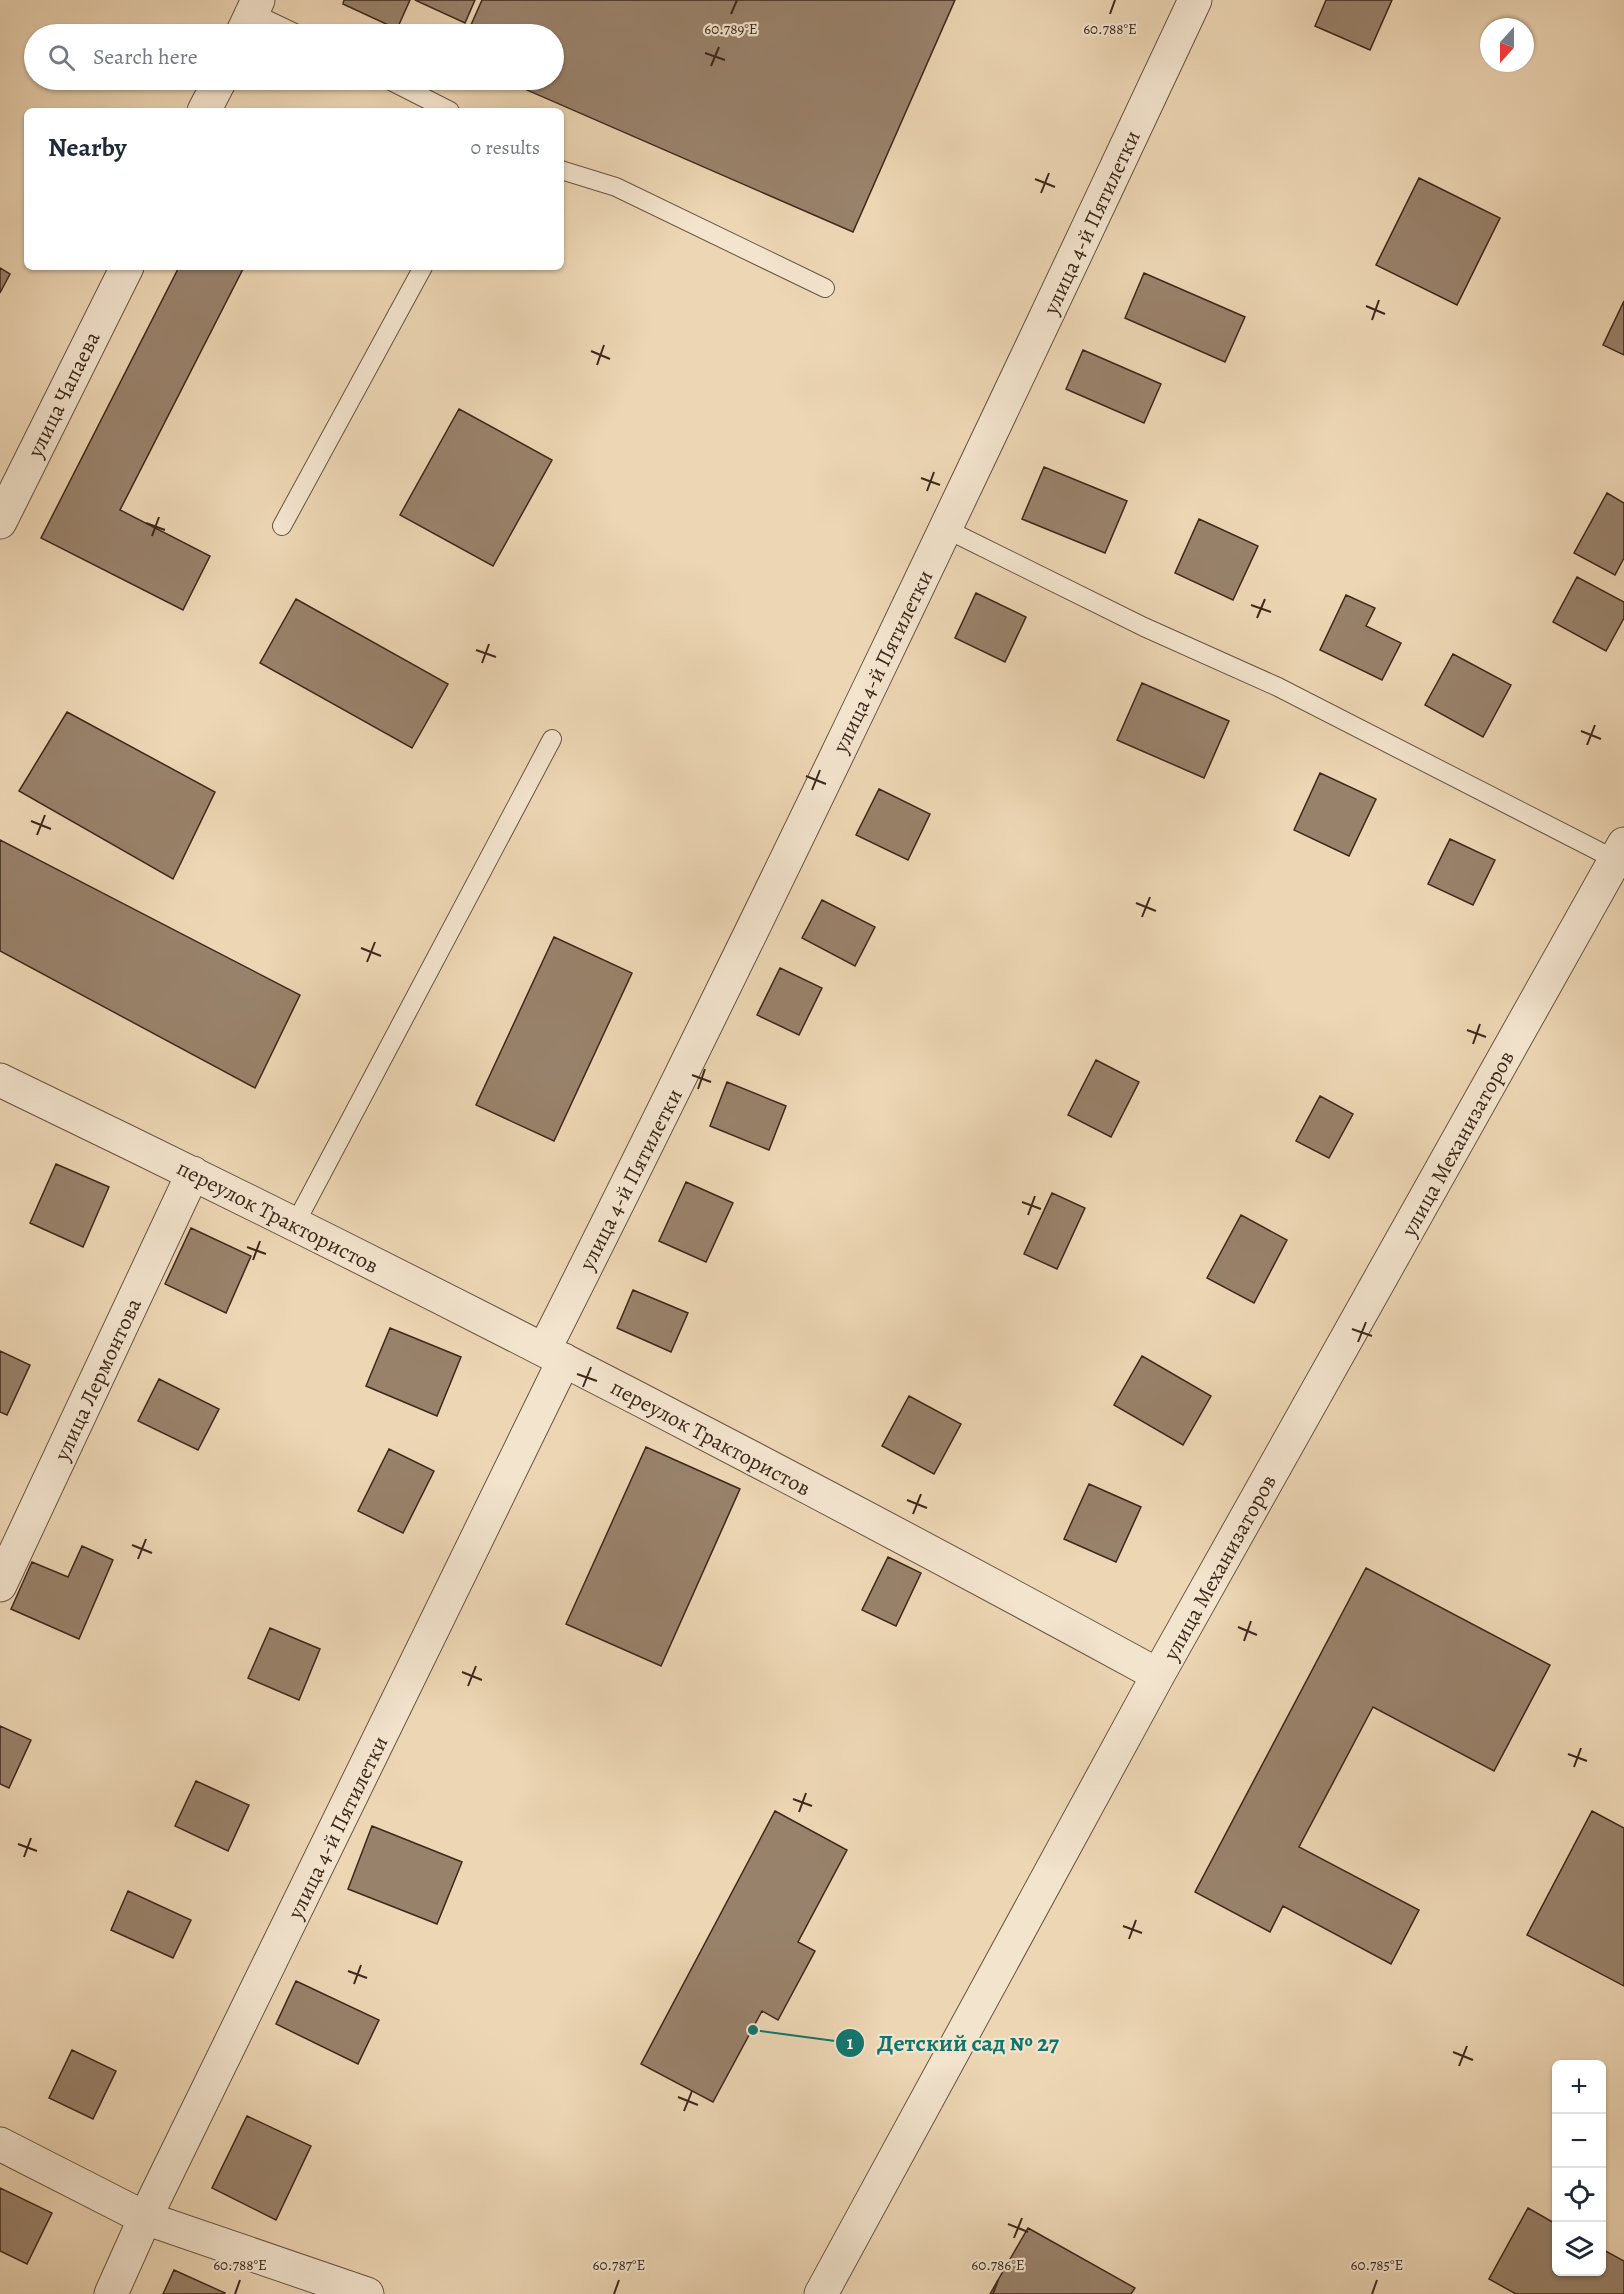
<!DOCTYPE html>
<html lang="en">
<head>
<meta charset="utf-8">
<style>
	:root { --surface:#fff; --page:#f2f2f3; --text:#1f2937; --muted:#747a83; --line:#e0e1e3 }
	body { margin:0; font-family:Alegreya,serif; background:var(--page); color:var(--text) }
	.controls { position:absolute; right:18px; bottom:18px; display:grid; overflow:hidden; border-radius:9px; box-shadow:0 2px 4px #0004 }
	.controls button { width:54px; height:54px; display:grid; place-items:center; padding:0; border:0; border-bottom:2px solid var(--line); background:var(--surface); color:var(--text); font:30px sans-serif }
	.compass { position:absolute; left:1480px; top:18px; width:54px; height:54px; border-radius:50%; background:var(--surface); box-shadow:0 2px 4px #0004; rotate:201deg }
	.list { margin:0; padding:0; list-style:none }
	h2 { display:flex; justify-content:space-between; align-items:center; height:78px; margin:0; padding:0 24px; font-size:26px }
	h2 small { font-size:20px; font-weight:400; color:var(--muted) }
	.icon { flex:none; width:33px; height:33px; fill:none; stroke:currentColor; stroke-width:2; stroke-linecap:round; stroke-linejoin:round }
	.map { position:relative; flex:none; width:1624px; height:2294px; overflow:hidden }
	.search { position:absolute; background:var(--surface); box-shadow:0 2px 4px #0004; left:24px; top:24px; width:540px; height:66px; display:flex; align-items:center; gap:15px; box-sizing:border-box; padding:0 21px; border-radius:33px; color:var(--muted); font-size:22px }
	.panel { position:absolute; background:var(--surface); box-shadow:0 2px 4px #0004; left:24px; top:108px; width:540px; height:162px; border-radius:9px }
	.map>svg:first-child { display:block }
	.building { fill:#99826b; stroke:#3d281c; stroke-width:1.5 }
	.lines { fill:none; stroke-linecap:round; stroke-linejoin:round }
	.lane-casing { stroke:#695442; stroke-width:20 }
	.street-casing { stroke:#695442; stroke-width:35 }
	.lane { stroke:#f3e4ce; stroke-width:18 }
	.street { stroke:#f3e4ce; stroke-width:33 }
	.ticks { fill:none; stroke:#3d281c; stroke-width:2 }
	.labels { text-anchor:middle; stroke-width:4.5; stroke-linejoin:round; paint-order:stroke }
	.street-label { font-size:22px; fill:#3d281c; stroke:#f3e4ce }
	.ticks-label { font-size:15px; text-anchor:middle; fill:#3d281c; stroke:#f3e4ce; stroke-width:4.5; stroke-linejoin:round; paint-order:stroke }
	.leader { fill:none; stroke:#0f766e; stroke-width:2 }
	.callout-dot { fill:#0f766e; stroke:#f3e4ce; stroke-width:2 }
	.mark-label { font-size:18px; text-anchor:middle; font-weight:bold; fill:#fff }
	.callout-label { font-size:24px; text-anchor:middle; font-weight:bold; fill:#0f766e; stroke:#f3e4ce; stroke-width:4.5; stroke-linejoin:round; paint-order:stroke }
</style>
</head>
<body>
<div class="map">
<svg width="1624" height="2294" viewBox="0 0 1624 2294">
	<rect width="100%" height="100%" fill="#edd6b4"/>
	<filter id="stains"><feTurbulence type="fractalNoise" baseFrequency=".00333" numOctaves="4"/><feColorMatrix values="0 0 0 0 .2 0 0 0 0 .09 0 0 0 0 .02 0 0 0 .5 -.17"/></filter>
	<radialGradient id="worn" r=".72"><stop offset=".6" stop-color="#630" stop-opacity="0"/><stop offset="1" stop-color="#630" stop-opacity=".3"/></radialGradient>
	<path class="building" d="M 344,0 L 410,0 L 397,29 L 343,4 Z
		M 415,0 L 475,0 L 465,23 Z
		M 482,0 L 955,0 L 853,232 L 504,80 L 554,80 L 554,34 L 467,34 Z
		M 1326,0 L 1392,0 L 1370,50 L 1315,26 Z
		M 1419,178 L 1500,218 L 1457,305 L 1376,265 Z
		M 179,267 L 244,267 L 120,510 L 210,556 L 183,610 L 41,538 Z
		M 0,268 L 10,274 L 0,293 Z
		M 1144,273 L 1245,317 L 1225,362 L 1125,318 Z
		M 1624,301 L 1624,355 L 1603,345 Z
		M 1083,350 L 1161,384 L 1144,423 L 1066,389 Z
		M 459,409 L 552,460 L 493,566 L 400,515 Z
		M 1044,467 L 1127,501 L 1105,553 L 1022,519 Z
		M 1607,493 L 1624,503 L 1624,558 L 1615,575 L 1574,553 Z
		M 1199,519 L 1258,546 L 1233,600 L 1175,573 Z
		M 1577,577 L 1624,602 L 1624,618 L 1606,651 L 1553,622 Z
		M 976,593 L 1026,617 L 1005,662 L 955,638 Z
		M 1346,595 L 1375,608 L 1366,626 L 1401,643 L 1382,680 L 1320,650 Z
		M 296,599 L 448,684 L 412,748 L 260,663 Z
		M 1453,654 L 1511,685 L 1483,737 L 1425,705 Z
		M 1142,683 L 1229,721 L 1204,778 L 1117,740 Z
		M 67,712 L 215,792 L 173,879 L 19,791 Z
		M 1320,773 L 1376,799 L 1349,856 L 1294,830 Z
		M 879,789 L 930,814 L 908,860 L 856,835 Z
		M 1450,839 L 1495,860 L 1473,905 L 1428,884 Z
		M 0,840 L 300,995 L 255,1088 L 0,951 Z
		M 822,900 L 875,927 L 855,966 L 802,938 Z
		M 554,937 L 632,973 L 554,1141 L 476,1105 Z
		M 780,968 L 822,988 L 799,1035 L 757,1015 Z
		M 1096,1060 L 1139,1082 L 1111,1137 L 1068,1115 Z
		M 727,1082 L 786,1106 L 769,1150 L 710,1126 Z
		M 1320,1096 L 1353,1114 L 1329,1158 L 1296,1141 Z
		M 56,1164 L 109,1187 L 83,1247 L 30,1223 Z
		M 686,1182 L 733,1203 L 706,1262 L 659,1241 Z
		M 1052,1193 L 1085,1208 L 1057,1269 L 1024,1254 Z
		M 1241,1215 L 1287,1240 L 1254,1303 L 1207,1278 Z
		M 191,1228 L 251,1256 L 226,1313 L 165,1284 Z
		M 633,1290 L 688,1313 L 671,1352 L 617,1328 Z
		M 390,1328 L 461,1357 L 437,1416 L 366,1386 Z
		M 0,1351 L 30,1365 L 7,1415 L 0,1412 Z
		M 1142,1356 L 1211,1396 L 1183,1445 L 1114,1405 Z
		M 159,1379 L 219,1409 L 198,1450 L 138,1421 Z
		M 909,1396 L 961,1424 L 934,1474 L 882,1446 Z
		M 646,1447 L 740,1489 L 661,1666 L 566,1624 Z
		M 389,1449 L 434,1471 L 403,1533 L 358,1511 Z
		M 1089,1484 L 1141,1507 L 1116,1562 L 1064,1539 Z
		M 82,1546 L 113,1560 L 79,1639 L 11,1609 L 32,1562 L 68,1577 Z
		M 888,1557 L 921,1573 L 896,1626 L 862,1610 Z
		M 1366,1568 L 1550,1665 L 1494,1771 L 1373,1707 L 1299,1847 L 1419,1910 L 1391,1964 L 1283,1906 L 1270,1932 L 1195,1892 Z
		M 270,1628 L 320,1649 L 299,1700 L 248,1678 Z
		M 0,1726 L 31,1740 L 9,1788 L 0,1784 Z
		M 196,1781 L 249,1805 L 228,1851 L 175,1826 Z
		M 775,1811 L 847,1850 L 798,1942 L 815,1951 L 778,2020 L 762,2011 L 713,2102 L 641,2064 Z
		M 1592,1811 L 1624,1828 L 1624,1986 L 1527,1935 Z
		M 372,1826 L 462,1862 L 437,1924 L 348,1889 Z
		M 128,1891 L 191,1920 L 173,1958 L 111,1930 Z
		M 296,1981 L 379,2020 L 358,2064 L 276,2024 Z
		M 72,2050 L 116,2071 L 93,2119 L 49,2098 Z
		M 247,2116 L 311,2146 L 276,2220 L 212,2188 Z
		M 0,2188 L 52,2213 L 27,2264 L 0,2251 Z
		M 1528,2208 L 1556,2224 L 1556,2272 L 1602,2272 L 1602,2249 L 1624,2261 L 1624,2294 L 1516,2294 L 1489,2279 Z
		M 1028,2228 L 1135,2288 L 1131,2294 L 990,2294 Z
		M 174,2270 L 225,2293 L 224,2294 L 163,2294 Z"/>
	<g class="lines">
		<defs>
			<path id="lane" d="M 253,13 L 297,34
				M 389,80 L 450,111
				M 561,170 L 616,187 L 825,288
				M 282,526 L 423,267
				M 946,529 L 1144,627 L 1278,687 L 1616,860
				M 295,1224 L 552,739"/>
			<path id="street" d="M 242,34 L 258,0
				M 204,111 L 220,80
				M 0,522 L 127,267
				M 0,1080 C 391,1268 777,1467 1158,1675
				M 544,1350 C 769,904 983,452 1195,0
				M 0,1585 L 193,1173
				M 0,2144 L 145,2218 L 367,2294
				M 111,2294 L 145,2218 L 564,1360
				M 821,2294 L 1158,1675 L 1624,844"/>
		</defs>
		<use href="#lane" class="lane-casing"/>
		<use href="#street" class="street-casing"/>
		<use href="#lane" class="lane"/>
		<use href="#street" class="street"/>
	</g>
	<path class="ticks" d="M 731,14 L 737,0M 1110,14 L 1115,0M 705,53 L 725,60M 711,66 L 719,47M 1035,179 L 1055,187M 1041,193 L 1049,173M 1366,306 L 1385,314M 1372,320 L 1379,300M 591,351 L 610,359M 597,365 L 604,345M 921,478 L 940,485M 927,491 L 934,472M 146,523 L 165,530M 152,536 L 159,517M 1251,605 L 1271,612M 1257,618 L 1265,599M 476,650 L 496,657M 482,663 L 489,644M 1581,731 L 1601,739M 1587,745 L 1595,725M 806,776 L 826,784M 812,790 L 820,770M 31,821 L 51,829M 37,835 L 45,815M 1136,903 L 1156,911M 1142,917 L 1150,897M 361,948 L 381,956M 367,962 L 375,942M 1467,1030 L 1486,1037M 1473,1044 L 1480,1024M 692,1075 L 711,1082M 698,1089 L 705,1069M 1022,1202 L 1041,1209M 1028,1215 L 1035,1196M 247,1247 L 266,1254M 253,1260 L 260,1241M 1352,1329 L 1372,1336M 1358,1342 L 1366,1322M 577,1374 L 597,1381M 583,1387 L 591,1367M 907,1500 L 927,1508M 913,1514 L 921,1494M 132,1545 L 152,1553M 138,1559 L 146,1539M 1238,1627 L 1257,1635M 1244,1641 L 1251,1621M 462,1672 L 482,1680M 468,1686 L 476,1666M 1568,1754 L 1587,1761M 1574,1767 L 1581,1748M 793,1799 L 812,1806M 799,1812 L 806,1793M 18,1844 L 37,1851M 24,1857 L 31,1838M 1123,1926 L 1142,1933M 1129,1939 L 1136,1920M 348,1971 L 367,1978M 354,1984 L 361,1965M 1453,2052 L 1473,2060M 1459,2066 L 1467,2046M 678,2097 L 698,2105M 684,2111 L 692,2091M 1008,2224 L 1028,2232M 1014,2238 L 1022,2218M 235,2294 L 240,2280M 614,2294 L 619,2280M 993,2294 L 998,2280M 1372,2294 L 1377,2280"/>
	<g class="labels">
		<g class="street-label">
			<text transform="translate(1091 222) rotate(-65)" y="8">улица 4-й Пятилетки</text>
			<text transform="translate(63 394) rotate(-64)" y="8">улица Чапаева</text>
			<text transform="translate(882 661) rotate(-64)" y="8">улица 4-й Пятилетки</text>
			<text transform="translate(1457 1143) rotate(-61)" y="8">улица Механизаторов</text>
			<text transform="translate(630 1179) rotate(-63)" y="8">улица 4-й Пятилетки</text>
			<text transform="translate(278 1216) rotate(27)" y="8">переулок Трактористов</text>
			<text transform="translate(97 1379) rotate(-65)" y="8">улица Лермонтова</text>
			<text transform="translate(711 1437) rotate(28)" y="8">переулок Трактористов</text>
			<text transform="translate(1219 1567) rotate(-61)" y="8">улица Механизаторов</text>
			<text transform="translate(337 1827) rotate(-64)" y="8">улица 4-й Пятилетки</text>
		</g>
	</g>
	<g class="ticks-label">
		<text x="731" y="34">60.789°E</text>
		<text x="1110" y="34">60.788°E</text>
		<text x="240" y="2270">60.788°E</text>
		<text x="619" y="2270">60.787°E</text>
		<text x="998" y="2270">60.786°E</text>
		<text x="1377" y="2270">60.785°E</text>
	</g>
	<path class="leader" d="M753 2030L850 2043"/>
	<g class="callout-dot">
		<circle cx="753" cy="2030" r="6"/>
		<circle cx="850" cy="2043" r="15"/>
	</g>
	<g class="mark-label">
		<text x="850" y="2049">1</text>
	</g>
	<g class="callout-label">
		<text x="968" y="2051">Детский сад № 27</text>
	</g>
	<rect width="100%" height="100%" filter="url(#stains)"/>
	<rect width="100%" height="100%" fill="url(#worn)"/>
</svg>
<div class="controls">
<button>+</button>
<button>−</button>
<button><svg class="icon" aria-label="locate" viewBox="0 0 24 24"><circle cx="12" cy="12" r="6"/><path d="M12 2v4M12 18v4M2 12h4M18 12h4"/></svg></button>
<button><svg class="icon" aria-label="layers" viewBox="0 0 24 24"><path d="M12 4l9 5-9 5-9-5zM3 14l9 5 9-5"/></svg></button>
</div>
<svg class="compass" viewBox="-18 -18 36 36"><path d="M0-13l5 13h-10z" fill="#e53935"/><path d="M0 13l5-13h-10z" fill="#747a83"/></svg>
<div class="search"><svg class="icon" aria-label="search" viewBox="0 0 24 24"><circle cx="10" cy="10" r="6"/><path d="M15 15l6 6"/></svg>Search here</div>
<section class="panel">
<h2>Nearby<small>0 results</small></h2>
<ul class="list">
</ul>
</section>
</div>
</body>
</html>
